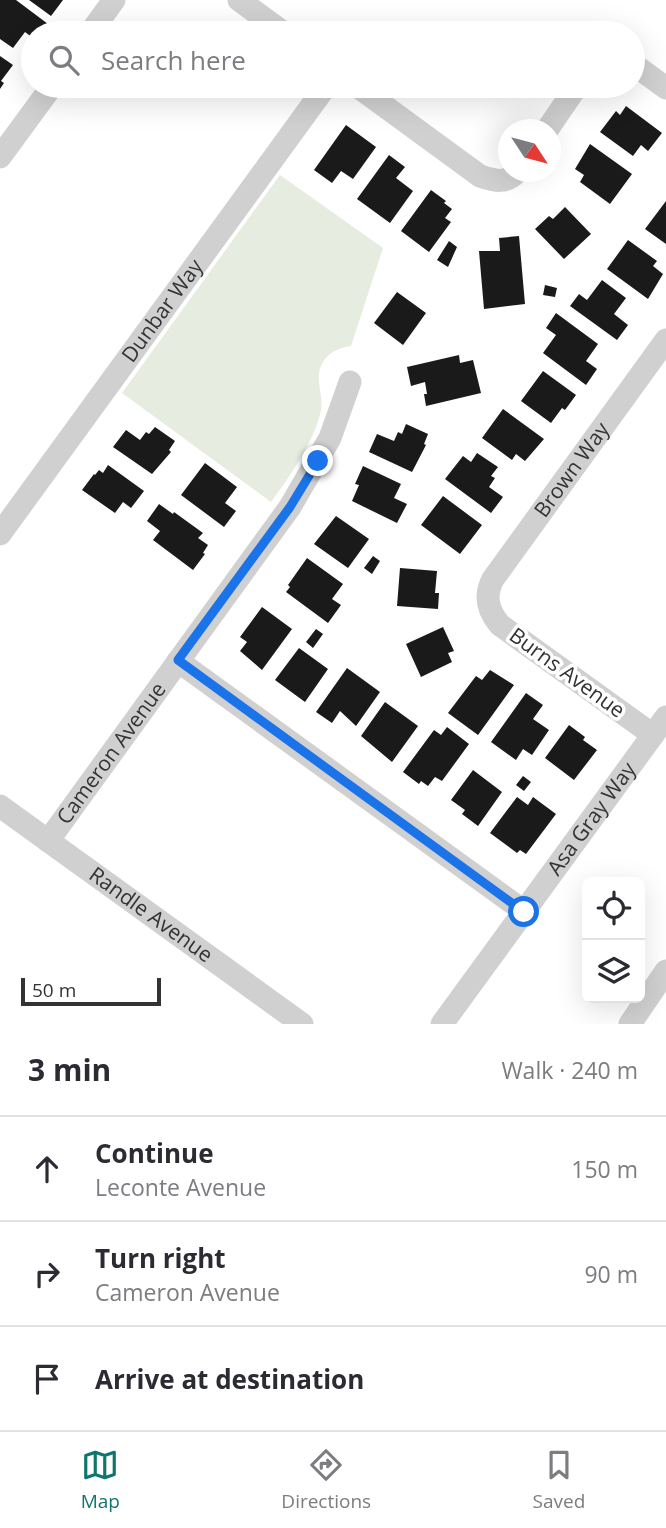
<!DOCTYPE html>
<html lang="en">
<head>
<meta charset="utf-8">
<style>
	:root { --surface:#fff; --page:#f2f2f3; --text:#2b2b33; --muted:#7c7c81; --line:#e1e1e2; --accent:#0f766e }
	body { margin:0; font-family:"Open Sans",sans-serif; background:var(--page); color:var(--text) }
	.controls { position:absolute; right:21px; bottom:21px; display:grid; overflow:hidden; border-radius:10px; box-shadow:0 7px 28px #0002 }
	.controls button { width:63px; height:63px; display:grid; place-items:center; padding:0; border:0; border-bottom:2px solid var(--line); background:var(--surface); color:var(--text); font:35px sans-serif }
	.compass { position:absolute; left:498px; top:119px; width:63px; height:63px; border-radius:50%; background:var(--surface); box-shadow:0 7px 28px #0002; rotate:126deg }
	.scale { position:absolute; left:21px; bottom:18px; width:140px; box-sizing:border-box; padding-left:7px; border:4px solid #333; border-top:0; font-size:19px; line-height:24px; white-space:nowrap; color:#333; -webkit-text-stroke:5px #fff; paint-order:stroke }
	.stop { position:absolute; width:21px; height:21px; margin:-16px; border:5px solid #1a73e8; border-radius:50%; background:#fff }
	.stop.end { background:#1a73e8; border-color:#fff; box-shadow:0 2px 7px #0008 }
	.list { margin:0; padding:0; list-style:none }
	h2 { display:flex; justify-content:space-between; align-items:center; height:91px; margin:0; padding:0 28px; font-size:30px }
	h2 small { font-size:23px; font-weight:400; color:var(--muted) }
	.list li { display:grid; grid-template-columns:46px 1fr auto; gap:21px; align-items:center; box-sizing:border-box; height:105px; padding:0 28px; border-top:2px solid var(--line) }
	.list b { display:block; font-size:26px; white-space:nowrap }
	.list p { margin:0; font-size:23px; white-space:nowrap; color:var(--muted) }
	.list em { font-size:23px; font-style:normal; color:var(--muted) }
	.icon { flex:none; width:38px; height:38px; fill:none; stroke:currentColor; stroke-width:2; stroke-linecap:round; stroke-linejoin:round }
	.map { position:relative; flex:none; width:666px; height:1024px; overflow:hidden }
	.search { position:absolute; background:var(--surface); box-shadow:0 7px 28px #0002; left:21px; right:21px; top:21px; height:77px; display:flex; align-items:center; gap:18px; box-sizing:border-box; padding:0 24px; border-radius:38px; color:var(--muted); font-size:26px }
	.sheet { height:406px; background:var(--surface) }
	nav { display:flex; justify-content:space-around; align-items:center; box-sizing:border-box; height:98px; border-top:2px solid var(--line); background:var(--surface); font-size:19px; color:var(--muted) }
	nav a { display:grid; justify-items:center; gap:4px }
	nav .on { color:var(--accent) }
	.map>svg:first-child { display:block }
	.green { fill:#e6ecdf }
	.building { fill:#1a1a1a }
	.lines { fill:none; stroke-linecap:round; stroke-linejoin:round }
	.minor { stroke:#d0d0d0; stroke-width:23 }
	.route { stroke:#1a73e8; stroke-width:9 }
	.labels { text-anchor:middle; stroke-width:7; stroke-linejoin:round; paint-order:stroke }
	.street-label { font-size:21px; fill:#333; stroke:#fff }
</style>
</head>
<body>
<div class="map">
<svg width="666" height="1024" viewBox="0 0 666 1024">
	<rect width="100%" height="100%" fill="#fff"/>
	<path class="green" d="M 280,175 L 383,248 L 351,346 C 339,348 329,352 323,362 C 313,379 324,393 321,410 C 315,440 289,478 271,502 L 122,393 Z"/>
	<path class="building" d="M 0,0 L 16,0 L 48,24 L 41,33 L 33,33 L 33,38 L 25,32 L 13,48 L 0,39 Z
		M 29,0 L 63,0 L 51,16 Z
		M 0,56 L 13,65 L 1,81 L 4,83 L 0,89 Z
		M 626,106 L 662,133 L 648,151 L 641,145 L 633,156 L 600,132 L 616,111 L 620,115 Z
		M 346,125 L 376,147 L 353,179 L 341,171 L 332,183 L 314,170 Z
		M 590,144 L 632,174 L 610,204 L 580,182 L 584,175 L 575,169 Z
		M 389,155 L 405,167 L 396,178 L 413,191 L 390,223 L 357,199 Z
		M 431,190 L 446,201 L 444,203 L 452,209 L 445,218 L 451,222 L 429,252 L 401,231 Z
		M 666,201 L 666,244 L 645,229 Z
		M 565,207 L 591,234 L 564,259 L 535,229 L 549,216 L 553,219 Z
		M 519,236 L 525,304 L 484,309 L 479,251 L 500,251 L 499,238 Z
		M 628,240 L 657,261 L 653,266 L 663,274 L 648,299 L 607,269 Z
		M 449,241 L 457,247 L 448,267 L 437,260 Z
		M 602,280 L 626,298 L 614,314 L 628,325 L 617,340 L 570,306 L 579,294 L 587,300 Z
		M 545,285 L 557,288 L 555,297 L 543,295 Z
		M 397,292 L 426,313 L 403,345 L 374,323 Z
		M 556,313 L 598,344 L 586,361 L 597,369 L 586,385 L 543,353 L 556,335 L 546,328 Z
		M 459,355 L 460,363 L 473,360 L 481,393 L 426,406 L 424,394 L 427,394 L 425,382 L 411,386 L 407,367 Z
		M 543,371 L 576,395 L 565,410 L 562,408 L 551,423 L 521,401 Z
		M 503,409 L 544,439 L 525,461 L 516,454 L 512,460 L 482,438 Z
		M 406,424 L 428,434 L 424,444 L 426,445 L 412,472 L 369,452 L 377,434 L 394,441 L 398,432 L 402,434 Z
		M 155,427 L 175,441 L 169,450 L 171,452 L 152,474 L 113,447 L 126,430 L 140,440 L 146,432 L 149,434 Z
		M 477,453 L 498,467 L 491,476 L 495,478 L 489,487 L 503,497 L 491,513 L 445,479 L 463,456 L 471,462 Z
		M 205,463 L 237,487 L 225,503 L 236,511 L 224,527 L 181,495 Z
		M 108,465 L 144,491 L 131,508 L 123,502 L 115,513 L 82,490 L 94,474 L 95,475 L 99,470 L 103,473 Z
		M 363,466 L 401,484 L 394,498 L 407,504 L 397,523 L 352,501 L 359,485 L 355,484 Z
		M 443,496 L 482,525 L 460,554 L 421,525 Z
		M 159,504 L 173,514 L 174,512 L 203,533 L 198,538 L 208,545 L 203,553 L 205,554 L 193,570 L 153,540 L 160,531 L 147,521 Z
		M 336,516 L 369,539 L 348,568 L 314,544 Z
		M 373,556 L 380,561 L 372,574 L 364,568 Z
		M 307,558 L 343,584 L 332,599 L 341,605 L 328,623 L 286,592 L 290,587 L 288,585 Z
		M 400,568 L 437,571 L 435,593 L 439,593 L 438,609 L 397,606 Z
		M 262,607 L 292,629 L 262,670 L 240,651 L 247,642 L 240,637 Z
		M 443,627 L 454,651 L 448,653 L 452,662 L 421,677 L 406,644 Z
		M 316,629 L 323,634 L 313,648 L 306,642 Z
		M 299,648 L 328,669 L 305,702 L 275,680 Z
		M 347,668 L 380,692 L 356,726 L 340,711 L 332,723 L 316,712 Z
		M 490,670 L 514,685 L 478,735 L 448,713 L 476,676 L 482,680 Z
		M 526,693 L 543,705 L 533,719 L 549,730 L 532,755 L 523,749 L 516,760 L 491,742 Z
		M 385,702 L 418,726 L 392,762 L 361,736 Z
		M 569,725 L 585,737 L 583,740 L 597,750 L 574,780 L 545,758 Z
		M 447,727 L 469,744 L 442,781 L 435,777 L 428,786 L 421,781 L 419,784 L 403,772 L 434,730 L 441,735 Z
		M 473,770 L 502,792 L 478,826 L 462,814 L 465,810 L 451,800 Z
		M 523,776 L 531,782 L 524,791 L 516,785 Z
		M 517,797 L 528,805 L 533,797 L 556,814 L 526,854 L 520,850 L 517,853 L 490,833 Z"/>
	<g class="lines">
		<g class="minor">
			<path d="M 239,0 L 284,33"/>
			<path d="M 90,33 L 114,0"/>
			<path d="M 633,64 L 666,88"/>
			<path d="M 357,86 L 480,176 C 495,181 506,184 517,172"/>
			<path d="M 547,130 L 577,86"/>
			<path d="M 0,157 L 52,86"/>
			<path id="s1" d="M 0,534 L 326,86"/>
			<path d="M 178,661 L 525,912"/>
			<path id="s2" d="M 653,735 L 500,625 C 488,611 484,596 493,579 L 666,340"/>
			<path id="s3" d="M 0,806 L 302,1024"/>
			<path id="s4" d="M 48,841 L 290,507 L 330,438 L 350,382"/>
			<path id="s5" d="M 442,1024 L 666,717"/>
			<path d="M 630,1024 L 666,971"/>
		</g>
	</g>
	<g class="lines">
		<path class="route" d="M 318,461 L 290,507 L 178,660 L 524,912"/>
	</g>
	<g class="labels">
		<g class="street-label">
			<text dy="7" stroke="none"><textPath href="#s1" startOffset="276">Dunbar Way</textPath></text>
			<text dy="7" stroke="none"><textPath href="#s2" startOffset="373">Brown Way</textPath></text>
			<text transform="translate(567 673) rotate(36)" y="7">Burns Avenue</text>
			<text dy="7" stroke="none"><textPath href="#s4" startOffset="108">Cameron Avenue</textPath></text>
			<text dy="7" stroke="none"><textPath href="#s5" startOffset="254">Asa Gray Way</textPath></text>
			<text dy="7" stroke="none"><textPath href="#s3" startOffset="186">Randle Avenue</textPath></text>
		</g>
	</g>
</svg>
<div class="controls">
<button><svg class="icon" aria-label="locate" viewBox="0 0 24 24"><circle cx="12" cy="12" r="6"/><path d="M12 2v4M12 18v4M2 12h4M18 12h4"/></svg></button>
<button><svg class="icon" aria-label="layers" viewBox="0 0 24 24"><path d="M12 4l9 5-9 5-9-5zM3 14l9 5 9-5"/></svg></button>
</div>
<svg class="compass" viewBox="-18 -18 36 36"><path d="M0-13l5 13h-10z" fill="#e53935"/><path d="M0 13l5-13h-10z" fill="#7c7c81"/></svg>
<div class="scale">50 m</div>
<div class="stop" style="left:524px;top:912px"></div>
<div class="stop end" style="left:318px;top:461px"></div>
<div class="search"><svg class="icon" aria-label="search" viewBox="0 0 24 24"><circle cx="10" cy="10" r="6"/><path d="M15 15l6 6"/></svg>Search here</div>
</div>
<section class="sheet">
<h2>3 min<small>Walk · 240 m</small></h2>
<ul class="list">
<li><svg class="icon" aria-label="ahead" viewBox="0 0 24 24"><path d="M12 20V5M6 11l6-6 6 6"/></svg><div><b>Continue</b><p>Leconte Avenue</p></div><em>150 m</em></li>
<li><svg class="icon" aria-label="right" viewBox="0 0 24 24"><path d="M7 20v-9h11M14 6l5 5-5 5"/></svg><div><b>Turn right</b><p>Cameron Avenue</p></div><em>90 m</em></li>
<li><svg class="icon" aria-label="arrive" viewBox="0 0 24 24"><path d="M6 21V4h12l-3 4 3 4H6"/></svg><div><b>Arrive at destination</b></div></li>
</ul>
</section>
<nav>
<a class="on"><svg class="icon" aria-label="map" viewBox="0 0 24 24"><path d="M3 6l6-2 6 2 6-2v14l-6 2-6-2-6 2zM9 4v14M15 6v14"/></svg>Map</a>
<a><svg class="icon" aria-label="directions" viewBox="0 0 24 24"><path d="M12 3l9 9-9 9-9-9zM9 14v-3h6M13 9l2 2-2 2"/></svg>Directions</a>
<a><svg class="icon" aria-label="saved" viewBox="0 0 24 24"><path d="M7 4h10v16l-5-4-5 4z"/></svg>Saved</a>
</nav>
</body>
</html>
